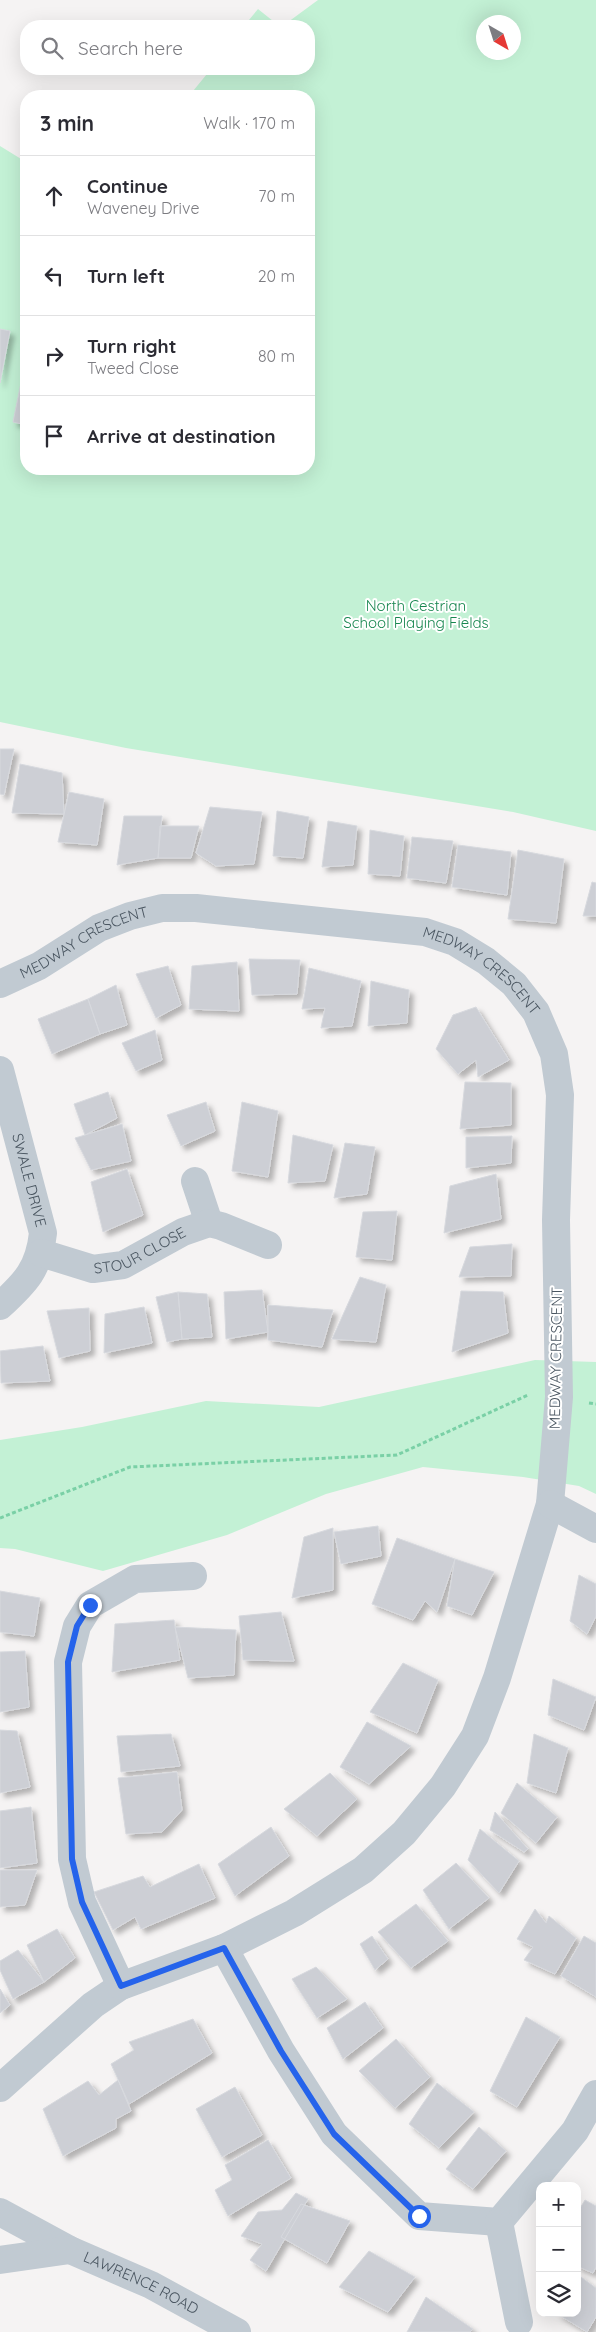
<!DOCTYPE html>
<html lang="en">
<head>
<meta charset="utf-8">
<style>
	:root { --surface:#fff; --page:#f7f7f7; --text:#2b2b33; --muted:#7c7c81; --line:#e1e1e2 }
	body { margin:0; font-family:Quicksand,sans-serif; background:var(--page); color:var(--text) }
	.controls { position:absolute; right:15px; bottom:15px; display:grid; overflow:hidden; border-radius:10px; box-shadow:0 5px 20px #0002 }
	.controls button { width:45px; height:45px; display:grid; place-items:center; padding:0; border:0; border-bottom:1px solid var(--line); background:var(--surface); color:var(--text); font:25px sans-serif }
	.compass { position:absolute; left:476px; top:15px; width:45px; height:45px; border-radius:50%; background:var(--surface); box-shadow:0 5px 20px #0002; rotate:141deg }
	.stop { position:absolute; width:15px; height:15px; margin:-11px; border:4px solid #2563eb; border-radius:50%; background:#fff }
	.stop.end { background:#2563eb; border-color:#fff; box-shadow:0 1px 5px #0008 }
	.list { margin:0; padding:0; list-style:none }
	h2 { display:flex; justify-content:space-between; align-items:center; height:65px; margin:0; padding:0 20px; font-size:21px }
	h2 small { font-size:16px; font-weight:400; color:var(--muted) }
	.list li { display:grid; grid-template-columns:32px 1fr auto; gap:15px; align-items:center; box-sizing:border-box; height:80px; padding:0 20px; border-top:1px solid var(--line) }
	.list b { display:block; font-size:19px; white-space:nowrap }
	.list p { margin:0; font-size:16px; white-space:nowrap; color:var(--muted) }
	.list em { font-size:16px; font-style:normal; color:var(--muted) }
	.icon { flex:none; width:28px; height:28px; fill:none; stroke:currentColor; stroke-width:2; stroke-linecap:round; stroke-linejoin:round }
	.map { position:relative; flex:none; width:596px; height:2332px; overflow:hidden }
	.search { position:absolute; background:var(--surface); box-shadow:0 5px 20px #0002; left:20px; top:20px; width:295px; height:55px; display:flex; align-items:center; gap:12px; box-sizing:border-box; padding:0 18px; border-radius:20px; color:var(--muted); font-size:19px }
	.panel { position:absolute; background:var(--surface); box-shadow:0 5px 20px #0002; left:20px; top:90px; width:295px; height:385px; border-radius:20px }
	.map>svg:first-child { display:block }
	.green { fill:#c3f1d5; fill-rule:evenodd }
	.building { fill:#cdcfd5; stroke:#d7d9de; filter:url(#shadow) }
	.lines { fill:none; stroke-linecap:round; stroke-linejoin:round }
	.path { stroke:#7ad0a6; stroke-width:3; stroke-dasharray:4 2.5; stroke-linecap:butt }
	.street { stroke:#c1cad2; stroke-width:28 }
	.route { stroke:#2563eb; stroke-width:6 }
	.labels { text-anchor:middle; stroke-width:4; stroke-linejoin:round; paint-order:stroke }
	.park-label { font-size:15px; fill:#17864f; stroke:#fff }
	.street-label { font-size:15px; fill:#4a5661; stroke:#fff }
</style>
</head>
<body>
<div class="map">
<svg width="596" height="2332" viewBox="0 0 596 2332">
	<defs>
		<filter id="shadow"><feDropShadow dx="4.5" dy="4.5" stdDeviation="2.5" flood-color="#0004"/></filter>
	</defs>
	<rect width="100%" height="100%" fill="#f5f3f3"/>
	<path class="green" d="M 318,0 L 596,0 L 596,831 L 513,812 L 126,748 L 0,722 L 0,146 L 26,162 L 26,469 L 309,469 L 309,96 L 189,96 L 211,69 L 309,69 L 309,26 L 244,26 L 258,9 L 273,21 L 284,25 ZM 484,22 L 514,22 L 514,52 L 484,52 Z
		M 535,1360 L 596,1362 L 596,1494 L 579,1486 L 523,1477 L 423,1467 L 326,1494 L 227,1535 L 103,1571 L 15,1549 L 0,1548 L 0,1440 L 82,1427 L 206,1401 L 319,1407 Z"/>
	<path class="building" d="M 0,329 L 10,331 L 0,383 Z
		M 26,358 L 26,425 L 13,422 Z
		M 0,749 L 14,749 L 4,795 L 0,794 Z
		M 20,764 L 62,773 L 64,814 L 12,813 Z
		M 69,792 L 104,799 L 97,845 L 58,842 Z
		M 210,807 L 262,812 L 254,864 L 216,866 L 196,853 Z
		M 277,811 L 309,817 L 303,858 L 273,856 Z
		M 124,816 L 162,816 L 158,858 L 117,865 Z
		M 328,821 L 357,826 L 353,865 L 322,867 Z
		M 160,826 L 199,826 L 191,858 L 158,858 Z
		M 370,830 L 404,836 L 400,876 L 368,874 Z
		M 412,837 L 453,841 L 446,883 L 407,878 Z
		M 458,845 L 511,852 L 507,895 L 452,887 Z
		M 518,850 L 564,859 L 556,923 L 508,919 Z
		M 592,882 L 596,883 L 596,916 L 583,916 Z
		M 249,959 L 300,960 L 297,994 L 252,995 Z
		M 237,962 L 239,1011 L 189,1009 L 192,966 Z
		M 168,966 L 181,1005 L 156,1018 L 136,974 Z
		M 309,968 L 361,981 L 352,1026 L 321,1028 L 325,1008 L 302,1009 Z
		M 371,981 L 409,990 L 407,1023 L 368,1026 Z
		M 116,985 L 127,1025 L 100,1034 L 88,999 Z
		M 88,999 L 100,1034 L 52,1054 L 38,1019 Z
		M 476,1007 L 509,1060 L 478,1077 L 476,1060 L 458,1074 L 436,1049 L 453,1015 Z
		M 155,1030 L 162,1060 L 136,1071 L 122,1043 Z
		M 465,1082 L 511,1083 L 511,1125 L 460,1129 Z
		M 108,1092 L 117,1118 L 85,1135 L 74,1104 Z
		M 206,1102 L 215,1131 L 181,1146 L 167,1115 Z
		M 242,1102 L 278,1111 L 268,1177 L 232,1171 Z
		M 122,1124 L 131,1161 L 91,1170 L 75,1138 Z
		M 293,1135 L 333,1145 L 325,1181 L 288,1183 Z
		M 512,1136 L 511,1163 L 466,1168 L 466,1137 Z
		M 345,1143 L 375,1147 L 367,1194 L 334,1198 Z
		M 127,1169 L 143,1215 L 103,1232 L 91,1182 Z
		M 496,1174 L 501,1219 L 444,1233 L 450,1186 Z
		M 397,1211 L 392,1260 L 356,1257 L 363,1212 Z
		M 512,1244 L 511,1276 L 459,1277 L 470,1247 Z
		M 360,1277 L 386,1285 L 376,1342 L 332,1339 Z
		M 262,1290 L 268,1332 L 226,1339 L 224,1292 Z
		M 461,1291 L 503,1292 L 508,1333 L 452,1352 Z
		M 178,1292 L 207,1294 L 212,1337 L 182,1339 Z
		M 178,1292 L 182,1339 L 167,1342 L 156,1297 Z
		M 268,1305 L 333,1310 L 322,1347 L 268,1340 Z
		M 144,1307 L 152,1343 L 104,1353 L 105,1314 Z
		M 89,1308 L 90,1351 L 59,1358 L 47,1311 Z
		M 43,1346 L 50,1381 L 1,1383 L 0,1351 Z
		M 378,1526 L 381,1556 L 341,1564 L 334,1532 Z
		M 333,1528 L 333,1590 L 292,1598 L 304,1537 Z
		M 397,1538 L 455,1559 L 437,1612 L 425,1601 L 413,1620 L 372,1604 Z
		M 455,1559 L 494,1572 L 472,1615 L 447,1606 Z
		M 579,1575 L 596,1584 L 596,1616 L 587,1634 L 570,1621 Z
		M 0,1591 L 40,1598 L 34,1636 L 0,1632 Z
		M 281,1612 L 294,1661 L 243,1660 L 239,1616 Z
		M 174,1620 L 180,1660 L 112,1672 L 115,1624 Z
		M 175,1627 L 236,1630 L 234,1675 L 188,1678 Z
		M 25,1651 L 29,1707 L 0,1712 L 0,1652 Z
		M 403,1663 L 438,1680 L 417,1733 L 370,1712 Z
		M 553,1679 L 596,1697 L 584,1730 L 548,1715 Z
		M 367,1722 L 411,1746 L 369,1784 L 340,1767 Z
		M 0,1730 L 17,1731 L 30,1787 L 0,1793 Z
		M 171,1734 L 180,1766 L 121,1772 L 117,1736 Z
		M 534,1734 L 568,1748 L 556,1793 L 527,1783 Z
		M 177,1772 L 182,1810 L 162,1832 L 126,1834 L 118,1778 Z
		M 330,1773 L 357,1799 L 317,1836 L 284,1809 Z
		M 517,1783 L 557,1817 L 536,1843 L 501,1813 Z
		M 31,1807 L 37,1863 L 0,1868 L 0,1811 Z
		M 495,1812 L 528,1849 L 524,1852 L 490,1830 Z
		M 271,1827 L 289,1856 L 235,1896 L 218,1864 Z
		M 480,1829 L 519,1861 L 499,1893 L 468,1860 Z
		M 456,1863 L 489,1898 L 449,1929 L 423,1890 Z
		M 199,1864 L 215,1898 L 141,1929 L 135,1917 L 113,1930 L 94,1892 L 143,1876 L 150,1887 Z
		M 0,1870 L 37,1870 L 25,1905 L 0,1907 Z
		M 416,1904 L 448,1941 L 411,1968 L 378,1932 Z
		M 535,1909 L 546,1923 L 549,1916 L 576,1938 L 555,1974 L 524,1960 L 533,1947 L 517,1939 Z
		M 57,1929 L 75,1958 L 44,1982 L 27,1945 Z
		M 372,1936 L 388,1959 L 375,1970 L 360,1944 Z
		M 584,1936 L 596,1943 L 596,1997 L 561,1976 Z
		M 18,1950 L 44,1982 L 13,1999 L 0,1970 L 0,1961 Z
		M 316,1967 L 347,1999 L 317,2018 L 292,1979 Z
		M 0,1989 L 10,2005 L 0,2013 Z
		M 365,2002 L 383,2028 L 343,2059 L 327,2028 Z
		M 526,2017 L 560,2037 L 517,2107 L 490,2091 Z
		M 193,2019 L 212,2053 L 129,2104 L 111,2064 L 134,2050 L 129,2042 Z
		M 396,2039 L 430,2077 L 395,2108 L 359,2071 Z
		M 118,2080 L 131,2111 L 116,2119 L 116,2128 L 63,2156 L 43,2109 L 88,2081 L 99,2095 Z
		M 437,2083 L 474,2112 L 439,2148 L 409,2124 Z
		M 235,2087 L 262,2135 L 222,2157 L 196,2109 Z
		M 479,2127 L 506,2151 L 473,2189 L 446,2169 Z
		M 268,2140 L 291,2178 L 228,2216 L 215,2190 L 232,2180 L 225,2165 Z
		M 296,2193 L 308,2199 L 266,2271 L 250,2260 L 262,2244 L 241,2236 L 258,2212 L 282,2210 Z
		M 585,2200 L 596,2206 L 596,2267 L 593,2273 L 577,2266 L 577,2213 Z
		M 301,2204 L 350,2221 L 327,2263 L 281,2237 Z
		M 369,2251 L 415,2277 L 388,2312 L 339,2287 Z
		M 577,2274 L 596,2288 L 596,2317 L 587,2332 L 556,2313 L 577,2313 Z
		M 426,2297 L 473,2329 L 470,2332 L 407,2332 Z"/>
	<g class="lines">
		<path class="path" d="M 589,1403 L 596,1404
			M 0,1518 L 130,1467 L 397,1455 L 528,1395"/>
		<g class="street">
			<path id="s1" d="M 0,984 L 39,966 L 99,928 L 130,916 L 162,908 L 196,908 L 425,932 L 455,942 L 486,961 L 514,984 L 536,1012 L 554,1054 L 560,1095 L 556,1220 L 559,1397 L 550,1504 L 497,1678 L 475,1736 L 443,1786 L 404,1833 L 363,1870 L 294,1913 L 224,1948 L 121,1986 L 93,2005 L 0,2088"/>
			<path id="s2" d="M 0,1070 L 43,1233 C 39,1269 26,1282 0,1306"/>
			<path d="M 195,1181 L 209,1223"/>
			<path id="s3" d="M 41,1253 L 93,1269 L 123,1265 L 183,1232 L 209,1223 L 221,1226 L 268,1245"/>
			<path d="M 550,1504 L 596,1529"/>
			<path d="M 224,1948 L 281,2051 L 334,2134 L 419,2216 L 499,2222 L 575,2131 L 596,2094"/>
			<path d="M 121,1986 L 82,1902 L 72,1859 L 68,1662 L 77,1626 L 90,1605 L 135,1579 L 193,1576"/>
			<path id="s4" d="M 0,2212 L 70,2250 L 151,2285 L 237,2332"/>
			<path d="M 499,2222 L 519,2322"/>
			<path d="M 0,2260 L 70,2250"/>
		</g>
	</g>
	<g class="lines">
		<path class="route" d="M 90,1605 L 77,1626 L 68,1662 L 72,1859 L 82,1902 L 121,1986 L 224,1948 L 281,2051 L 334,2134 L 419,2216"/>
	</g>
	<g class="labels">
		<g class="park-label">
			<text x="416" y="611">North Cestrian<tspan x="416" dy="17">School Playing Fields</tspan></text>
		</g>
		<g class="street-label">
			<text dy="5" stroke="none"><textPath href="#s1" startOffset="94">MEDWAY CRESCENT</textPath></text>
			<text dy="5" stroke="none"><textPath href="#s1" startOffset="514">MEDWAY CRESCENT</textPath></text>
			<text dy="5" stroke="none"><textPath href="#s2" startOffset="114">SWALE DRIVE</textPath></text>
			<text dy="5" stroke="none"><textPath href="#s3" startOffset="105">STOUR CLOSE</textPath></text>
			<text transform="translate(556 1358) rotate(-89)" y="5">MEDWAY CRESCENT</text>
			<text dy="5" stroke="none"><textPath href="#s4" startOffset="158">LAWRENCE ROAD</textPath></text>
		</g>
	</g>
</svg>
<div class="controls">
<button>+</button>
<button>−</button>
<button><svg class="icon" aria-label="layers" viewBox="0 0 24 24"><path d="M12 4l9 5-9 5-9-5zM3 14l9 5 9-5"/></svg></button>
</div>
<svg class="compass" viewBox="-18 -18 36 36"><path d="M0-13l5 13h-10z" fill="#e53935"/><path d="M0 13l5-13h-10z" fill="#7c7c81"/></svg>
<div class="stop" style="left:419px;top:2216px"></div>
<div class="stop end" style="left:90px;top:1605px"></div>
<div class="search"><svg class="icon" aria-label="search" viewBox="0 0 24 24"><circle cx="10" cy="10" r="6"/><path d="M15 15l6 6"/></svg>Search here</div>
<section class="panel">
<h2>3 min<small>Walk · 170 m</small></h2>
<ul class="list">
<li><svg class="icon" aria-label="ahead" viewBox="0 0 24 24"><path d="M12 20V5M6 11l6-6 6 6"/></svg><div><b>Continue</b><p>Waveney Drive</p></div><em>70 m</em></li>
<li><svg class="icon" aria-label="left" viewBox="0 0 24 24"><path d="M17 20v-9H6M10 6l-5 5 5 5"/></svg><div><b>Turn left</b></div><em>20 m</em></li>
<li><svg class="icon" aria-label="right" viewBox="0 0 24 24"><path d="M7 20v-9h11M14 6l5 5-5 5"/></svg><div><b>Turn right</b><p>Tweed Close</p></div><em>80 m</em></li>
<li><svg class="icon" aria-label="arrive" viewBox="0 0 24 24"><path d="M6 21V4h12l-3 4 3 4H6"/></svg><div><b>Arrive at destination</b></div></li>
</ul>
</section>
</div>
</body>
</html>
